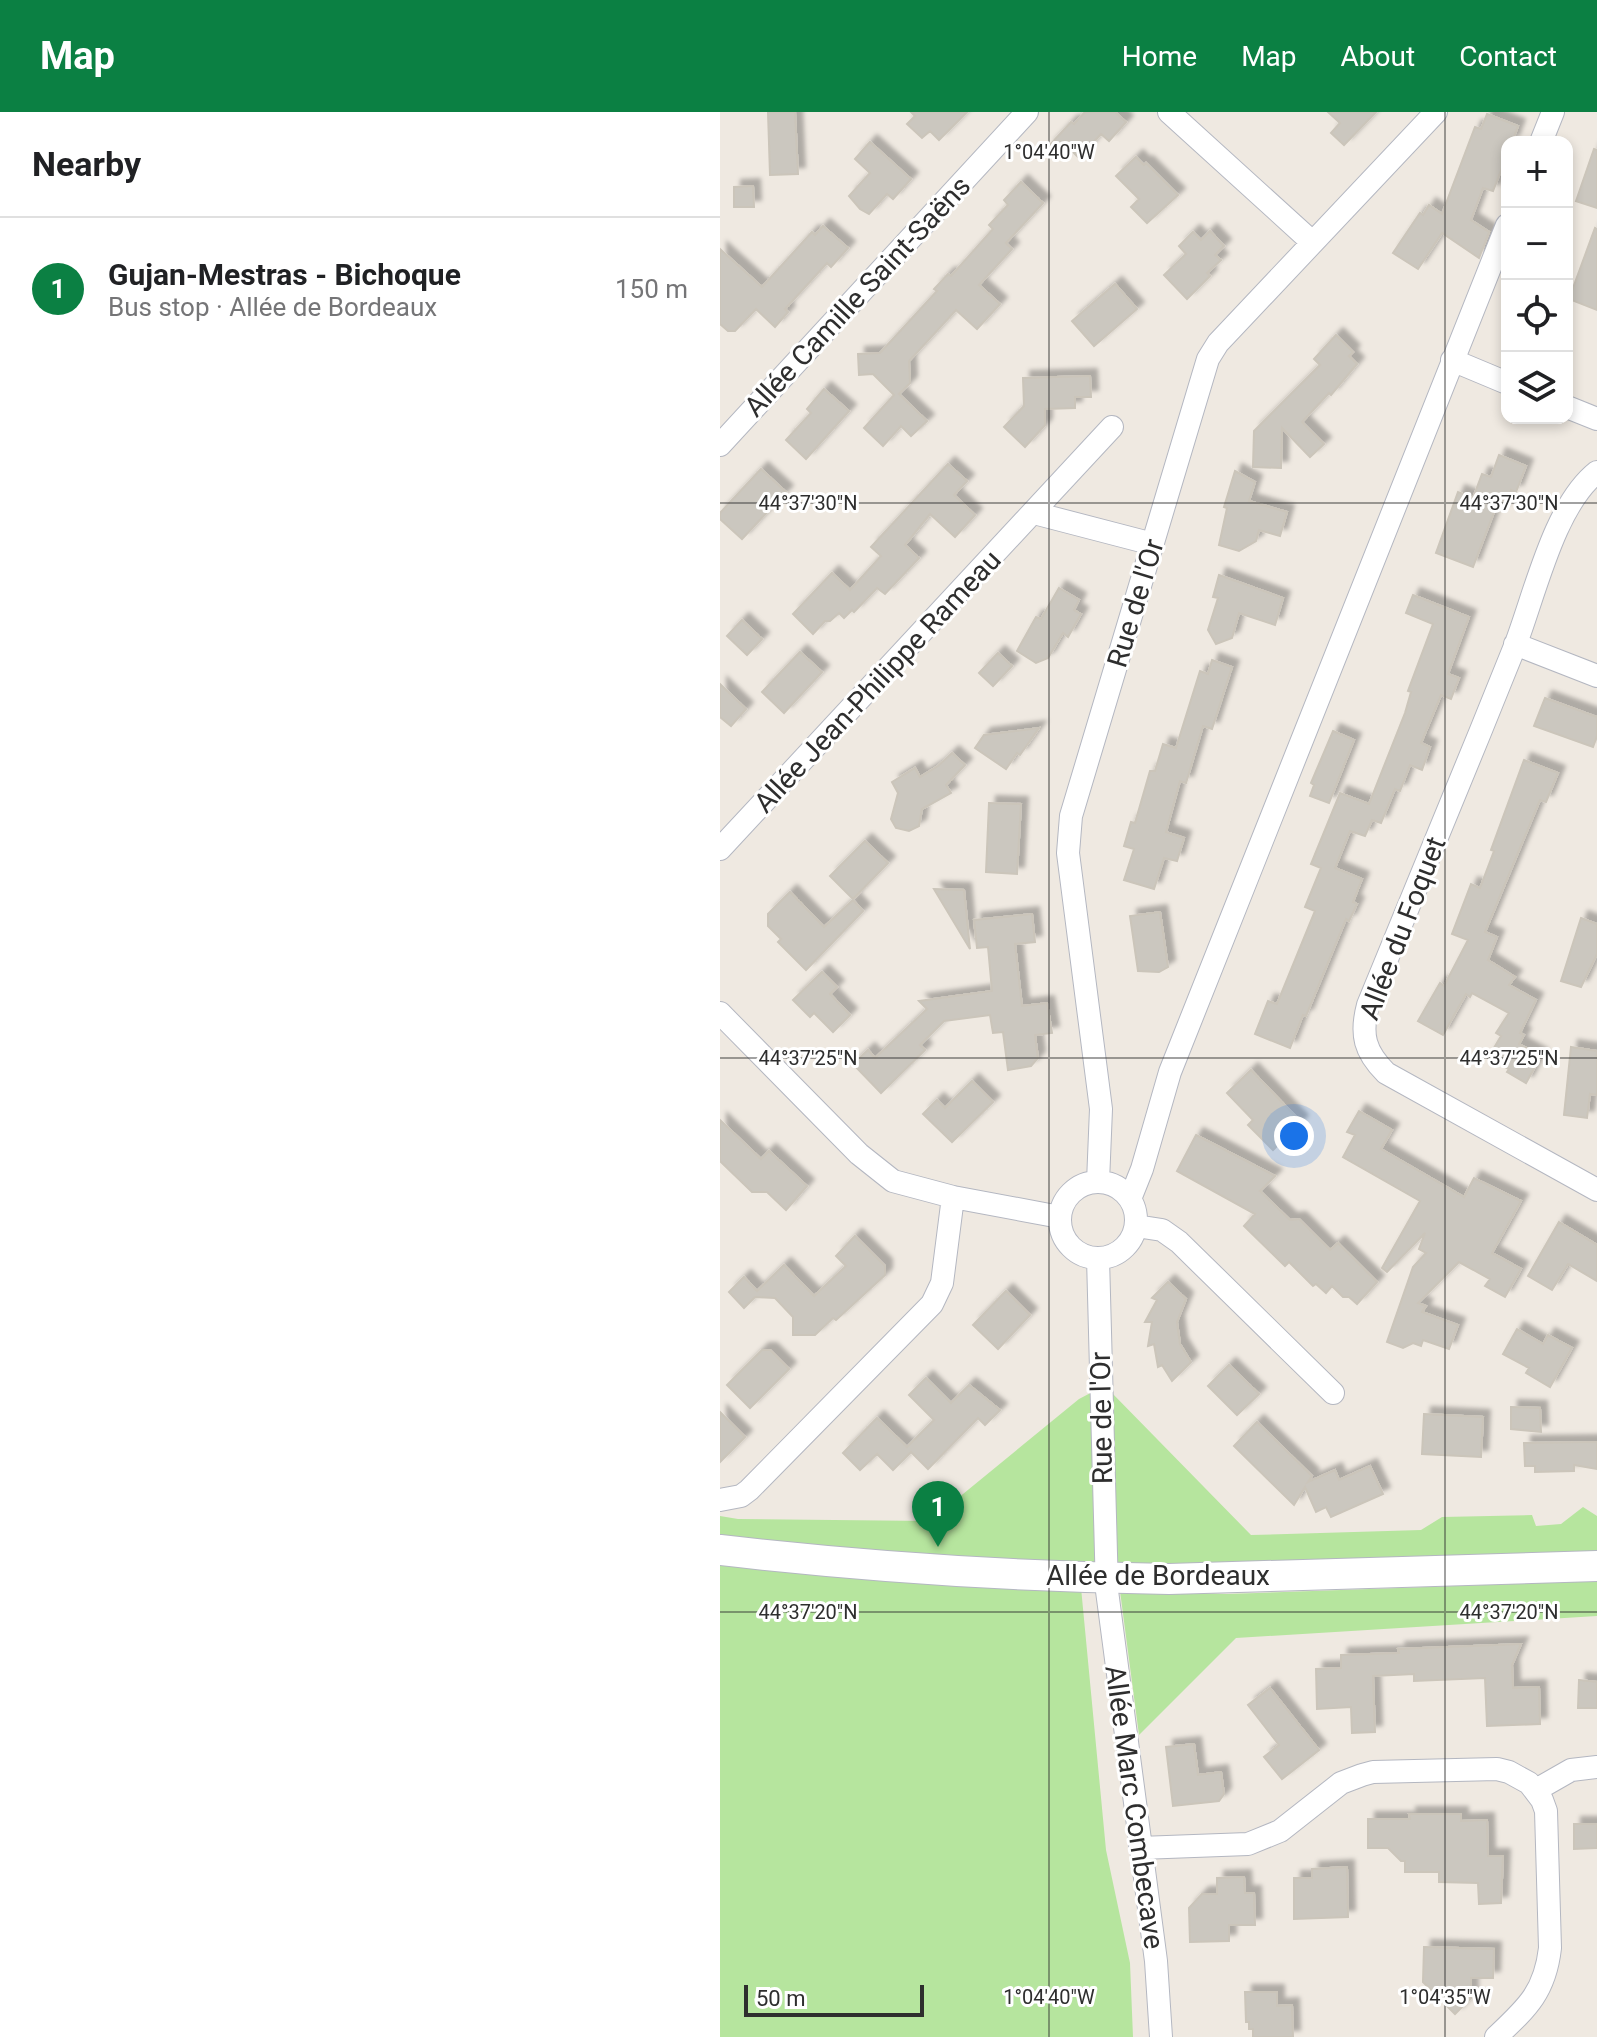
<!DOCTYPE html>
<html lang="en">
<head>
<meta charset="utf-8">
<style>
	:root { --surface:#fff; --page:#f2f2f2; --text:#202124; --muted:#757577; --line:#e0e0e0; --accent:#0b8043 }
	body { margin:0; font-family:Roboto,sans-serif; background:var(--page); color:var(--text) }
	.controls { position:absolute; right:24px; top:24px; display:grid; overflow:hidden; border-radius:16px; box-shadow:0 4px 12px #0003 }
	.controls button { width:72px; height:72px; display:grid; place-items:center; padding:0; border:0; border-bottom:2px solid var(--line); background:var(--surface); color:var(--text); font:40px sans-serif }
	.scale { position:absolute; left:24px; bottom:20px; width:180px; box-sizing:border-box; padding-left:8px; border:4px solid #2e2e2e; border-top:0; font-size:22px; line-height:28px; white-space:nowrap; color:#2e2e2e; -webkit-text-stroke:6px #fff; paint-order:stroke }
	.you { position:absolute; left:574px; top:1024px; width:28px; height:28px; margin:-20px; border:6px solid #fff; border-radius:50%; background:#1a73e8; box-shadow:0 0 0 12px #1a73e833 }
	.badge { display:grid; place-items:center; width:52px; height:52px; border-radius:50%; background:var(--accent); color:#fff; font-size:26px; font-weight:700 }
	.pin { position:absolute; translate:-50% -66px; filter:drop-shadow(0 2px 4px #0008) }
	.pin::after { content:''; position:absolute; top:42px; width:28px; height:24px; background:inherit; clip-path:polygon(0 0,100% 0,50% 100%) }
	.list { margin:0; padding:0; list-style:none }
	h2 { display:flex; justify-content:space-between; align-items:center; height:104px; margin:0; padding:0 32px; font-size:34px }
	h2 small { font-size:26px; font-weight:400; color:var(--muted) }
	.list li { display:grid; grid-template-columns:52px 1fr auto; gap:24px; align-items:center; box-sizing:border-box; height:144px; padding:0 32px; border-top:2px solid var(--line) }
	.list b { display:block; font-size:30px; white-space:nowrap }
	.list p { margin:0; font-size:26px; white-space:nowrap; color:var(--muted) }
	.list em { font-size:26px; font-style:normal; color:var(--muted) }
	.icon { flex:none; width:44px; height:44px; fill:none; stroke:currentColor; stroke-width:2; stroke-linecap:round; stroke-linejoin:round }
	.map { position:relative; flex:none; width:877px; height:1925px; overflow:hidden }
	header { display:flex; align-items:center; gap:48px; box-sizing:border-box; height:112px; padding:0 40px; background:var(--accent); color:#fff }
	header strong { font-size:38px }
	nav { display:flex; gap:44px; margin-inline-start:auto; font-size:28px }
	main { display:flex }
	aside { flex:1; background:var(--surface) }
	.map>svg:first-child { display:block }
	.green { fill:#b6e59e }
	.building { fill:#cbc7bf; stroke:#cbc5ba; stroke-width:2; filter:url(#shadow) }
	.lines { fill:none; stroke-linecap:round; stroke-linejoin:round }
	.street-casing { stroke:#b4b7c1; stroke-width:24 }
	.secondary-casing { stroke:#b4b7c1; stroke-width:32 }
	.street { stroke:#fff; stroke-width:22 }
	.secondary { stroke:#fff; stroke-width:30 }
	.ticks { fill:none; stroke:#2e2e2e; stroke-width:2; stroke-opacity:0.45 }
	.labels { text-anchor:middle; stroke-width:6; stroke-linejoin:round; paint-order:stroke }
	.street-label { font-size:28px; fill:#2e2e2e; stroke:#fff }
	.ticks-label { font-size:20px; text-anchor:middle; fill:#2e2e2e; stroke:#fff; stroke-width:6; stroke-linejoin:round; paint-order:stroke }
</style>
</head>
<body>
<header>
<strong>Map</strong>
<nav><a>Home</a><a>Map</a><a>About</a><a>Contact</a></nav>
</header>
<main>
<aside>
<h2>Nearby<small></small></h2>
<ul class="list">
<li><span class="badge">1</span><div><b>Gujan-Mestras - Bichoque</b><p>Bus stop · Allée de Bordeaux</p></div><em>150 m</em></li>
</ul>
</aside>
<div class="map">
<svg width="877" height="1925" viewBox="0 0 877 1925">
	<defs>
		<filter id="shadow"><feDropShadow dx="7" dy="-7" stdDeviation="2" flood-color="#0004"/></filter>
	</defs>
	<rect width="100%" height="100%" fill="#efe9e1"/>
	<path class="green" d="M 380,1276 L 390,1279 L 531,1423 L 701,1418 L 722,1405 L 812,1403 L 816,1414 L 841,1412 L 863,1395 L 877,1404 L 877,1454 L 360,1465 L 386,1738 L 410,1851 L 413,1925 L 0,1925 L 0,1404 L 18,1407 L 210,1409 L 359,1287 Z
		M 877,1469 L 877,1504 L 516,1526 L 419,1623 L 400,1479 L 507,1482 Z"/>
	<path class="building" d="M 48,0 L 75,0 L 78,62 L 50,63 Z
		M 191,0 L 247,0 L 219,28 L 210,19 L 202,26 L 187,12 L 195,4 Z
		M 365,0 L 395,0 L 406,10 L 389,29 L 381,22 L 359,46 L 351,38 L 342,48 L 328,35 L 351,10 L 354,12 Z
		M 608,0 L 656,0 L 624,33 L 611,21 L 620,11 Z
		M 767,2 L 798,14 L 792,30 L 787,30 L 787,43 L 773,79 L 763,76 L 751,108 L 769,120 L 759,146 L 722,121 L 698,157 L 673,141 L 700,101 L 703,103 L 709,93 L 722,102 L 755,15 L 761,17 Z
		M 150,30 L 191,67 L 173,87 L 167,82 L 149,102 L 140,97 L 129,84 L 150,61 L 135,47 Z
		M 874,37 L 877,38 L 877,96 L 856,89 Z
		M 416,45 L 424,53 L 426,51 L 458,83 L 427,111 L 411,95 L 419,87 L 396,64 Z
		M 301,70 L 323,91 L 286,131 L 292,137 L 259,173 L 280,192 L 257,217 L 236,198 L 189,249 L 190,271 L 179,282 L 207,309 L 191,324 L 181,314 L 163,334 L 144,316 L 174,283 L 153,262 L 139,263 L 138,242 L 160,241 L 217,179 L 214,177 L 228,162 L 231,164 L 273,117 L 269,113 L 288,93 L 284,88 Z
		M 33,74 L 34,95 L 14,95 L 14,75 Z
		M 103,114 L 128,136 L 111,155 L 107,151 L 65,197 L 68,200 L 55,215 L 36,197 L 15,219 L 8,219 L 0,212 L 0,137 L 42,175 L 92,120 L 95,123 Z
		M 875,116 L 877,117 L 877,198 L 849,187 Z
		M 490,119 L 504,134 L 495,143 L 501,148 L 487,161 L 490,164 L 467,187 L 444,163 L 466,142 L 459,134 L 473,120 L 481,128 Z
		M 395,172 L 417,197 L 374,234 L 352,209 Z
		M 616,223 L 633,240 L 629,244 L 637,252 L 611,283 L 609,281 L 582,310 L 604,332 L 590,345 L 562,316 L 561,356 L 533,355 L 534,319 L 600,253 L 594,247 Z
		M 370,264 L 371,285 L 355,285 L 355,296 L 325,297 L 325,313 L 305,335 L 284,315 L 304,294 L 303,266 Z
		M 104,277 L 129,299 L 86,347 L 66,328 L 91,301 L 87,297 Z
		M 779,343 L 806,354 L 796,380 L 791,378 L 783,398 L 776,395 L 753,455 L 716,441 L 738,380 L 753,386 L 762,362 L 771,365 Z
		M 228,352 L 247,369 L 234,383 L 255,403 L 235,425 L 210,402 L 185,433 L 199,446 L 165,482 L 157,476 L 134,500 L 132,498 L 124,506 L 119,501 L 110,509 L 105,509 L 93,522 L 73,502 L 112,461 L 130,478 L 161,444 L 151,435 Z
		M 41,357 L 66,380 L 22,427 L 0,407 L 0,401 Z
		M 515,359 L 535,370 L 529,389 L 567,400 L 560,424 L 539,418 L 536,429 L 519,439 L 499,433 L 507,396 L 504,395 Z
		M 499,463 L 563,486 L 555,513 L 519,501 L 512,526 L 496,532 L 488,518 L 498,486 L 493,485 Z
		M 339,476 L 359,488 L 354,498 L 361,502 L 348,525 L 343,521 L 328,546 L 316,551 L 297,539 L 316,505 L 321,507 Z
		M 693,483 L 749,505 L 728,562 L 739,566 L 731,587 L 721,583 L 701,631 L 710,635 L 702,658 L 690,653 L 680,679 L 675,677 L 661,711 L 652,708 L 645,724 L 630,719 L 615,756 L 642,767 L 633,790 L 637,792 L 629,809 L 626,807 L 586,904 L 583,903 L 570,936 L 535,922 L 548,889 L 557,892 L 595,799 L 585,795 L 601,756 L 591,752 L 620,681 L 649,692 L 685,601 L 691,580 L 688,579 L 713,512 L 686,501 Z
		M 22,508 L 42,527 L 27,543 L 7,524 Z
		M 80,540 L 102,560 L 64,601 L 42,580 Z
		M 278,541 L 292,554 L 273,574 L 259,561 Z
		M 492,548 L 512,555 L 492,617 L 483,614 L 466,671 L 460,669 L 446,720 L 464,726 L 457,749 L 444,746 L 434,777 L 404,768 L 414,737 L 404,734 L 411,710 L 415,711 L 430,659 L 435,659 L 443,632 L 456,636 L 480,559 L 488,562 Z
		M 0,572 L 26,597 L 11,614 L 0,605 Z
		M 825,586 L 877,605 L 877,624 L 873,635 L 814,614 Z
		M 319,616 L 300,643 L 297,641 L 286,657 L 255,636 L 264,623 Z
		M 613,619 L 634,628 L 609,691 L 590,684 L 594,673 L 591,671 Z
		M 232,641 L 245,653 L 226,673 L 231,681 L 202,697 L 199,714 L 189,719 L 176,716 L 171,707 L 178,681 L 172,670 L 195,656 L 200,665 L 218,654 Z
		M 804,648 L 838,661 L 826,690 L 820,688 L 765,820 L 777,825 L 768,848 L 795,865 L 789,873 L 816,888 L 800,921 L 804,923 L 799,932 L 821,944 L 806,971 L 787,960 L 789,957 L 768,946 L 781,924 L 776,921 L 789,901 L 752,881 L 750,885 L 746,882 L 723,923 L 698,909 L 720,871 L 724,874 L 748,828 L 732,822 L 751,772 L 760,776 L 774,739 L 771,738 Z
		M 269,691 L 301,692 L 297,762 L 266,760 Z
		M 145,729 L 168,751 L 133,787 L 110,764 Z
		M 214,777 L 244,778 L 250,837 Z
		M 70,780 L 104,815 L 133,788 L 143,799 L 86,858 L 58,830 L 61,827 L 48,814 L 48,802 Z
		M 440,800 L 448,855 L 439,860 L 418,859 L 410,804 Z
		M 312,802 L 315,830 L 295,832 L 302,894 L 327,891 L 332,921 L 315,923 L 318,946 L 311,954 L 288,958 L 283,920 L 273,921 L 270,903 L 224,909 L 200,933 L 205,938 L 161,981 L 133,952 L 148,938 L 155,946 L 207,897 L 199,889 L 272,879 L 268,835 L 257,836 L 254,808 Z
		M 861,806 L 877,812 L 877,842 L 861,875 L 841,869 Z
		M 102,860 L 117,875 L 110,882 L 130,903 L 113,920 L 94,901 L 90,905 L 73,888 Z
		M 851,935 L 877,939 L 877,983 L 870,982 L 867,1006 L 844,1003 Z
		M 531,958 L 581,1010 L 553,1038 L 528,1013 L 533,1008 L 507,981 Z
		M 252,969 L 273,990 L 232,1030 L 203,1002 L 217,988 L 225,996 Z
		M 639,999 L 672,1018 L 661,1037 L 744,1085 L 754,1066 L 801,1089 L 772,1141 L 801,1157 L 785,1185 L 765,1174 L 770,1167 L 739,1150 L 698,1191 L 706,1194 L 702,1200 L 738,1213 L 729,1237 L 703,1228 L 701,1234 L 693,1231 L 683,1236 L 667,1230 L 693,1155 L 706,1141 L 699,1137 L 705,1121 L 667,1160 L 662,1156 L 700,1089 L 623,1045 L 635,1023 L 627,1020 Z
		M 0,1008 L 41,1047 L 49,1039 L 87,1074 L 66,1098 L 47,1080 L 32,1080 L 0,1049 Z
		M 476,1023 L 555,1064 L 540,1079 L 570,1108 L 579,1107 L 610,1138 L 618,1131 L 657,1170 L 637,1192 L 629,1185 L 623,1185 L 612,1174 L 606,1181 L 596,1172 L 593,1174 L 569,1150 L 565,1154 L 524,1114 L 535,1102 L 457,1059 Z
		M 839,1110 L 877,1133 L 877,1169 L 848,1152 L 832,1178 L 808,1164 Z
		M 135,1124 L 165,1154 L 165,1163 L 116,1208 L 113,1206 L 95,1223 L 73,1223 L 73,1205 L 55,1186 L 35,1185 L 24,1196 L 9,1180 L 24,1165 L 37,1179 L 64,1153 L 94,1184 L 126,1154 L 116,1144 Z
		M 448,1170 L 466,1187 L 457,1210 L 460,1232 L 471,1250 L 452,1269 L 442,1253 L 438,1255 L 434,1232 L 428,1234 L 432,1210 L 425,1210 L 437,1188 L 432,1186 Z
		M 286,1179 L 310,1203 L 278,1237 L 253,1213 Z
		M 797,1217 L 823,1232 L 828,1223 L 852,1236 L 830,1275 L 806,1261 L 809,1256 L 783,1242 Z
		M 42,1238 L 50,1238 L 69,1257 L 30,1296 L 7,1273 Z
		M 509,1253 L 539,1282 L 517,1303 L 488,1274 Z
		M 206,1266 L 231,1291 L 249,1273 L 280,1298 L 265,1313 L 258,1306 L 208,1357 L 191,1340 L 173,1358 L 157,1342 L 140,1358 L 123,1341 L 157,1306 L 187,1335 L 214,1308 L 189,1283 Z
		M 791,1295 L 820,1296 L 821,1320 L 791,1317 Z
		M 0,1300 L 25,1325 L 0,1350 Z
		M 704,1302 L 763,1305 L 761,1345 L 702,1342 Z
		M 537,1310 L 592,1364 L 588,1370 L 615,1358 L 619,1368 L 650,1354 L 663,1382 L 611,1405 L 606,1395 L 596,1400 L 585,1375 L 574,1393 L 514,1334 Z
		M 877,1330 L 877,1357 L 854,1353 L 854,1359 L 815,1360 L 815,1354 L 805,1354 L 804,1331 Z
		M 801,1532 L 792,1553 L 793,1576 L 819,1575 L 820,1612 L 767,1614 L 765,1566 L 694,1569 L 694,1562 L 653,1564 L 655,1620 L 632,1621 L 631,1595 L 597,1597 L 596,1557 L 621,1556 L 621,1543 L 679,1541 L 678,1537 Z
		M 859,1568 L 877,1570 L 877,1596 L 858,1596 Z
		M 550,1576 L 599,1638 L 562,1667 L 544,1645 L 559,1633 L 528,1593 Z
		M 474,1632 L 478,1663 L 501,1660 L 504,1682 L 499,1689 L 453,1694 L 446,1635 Z
		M 689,1702 L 741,1702 L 741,1709 L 767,1708 L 768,1744 L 783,1744 L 781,1791 L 759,1792 L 758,1771 L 719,1770 L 719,1760 L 685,1760 L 685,1749 L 681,1749 L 668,1736 L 648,1736 L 648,1707 L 690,1707 Z
		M 854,1712 L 877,1712 L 877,1736 L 854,1737 Z
		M 627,1755 L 628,1805 L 574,1807 L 574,1766 L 592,1766 L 592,1757 Z
		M 524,1765 L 525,1781 L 534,1781 L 535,1813 L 509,1813 L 509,1829 L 470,1830 L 469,1796 L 482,1782 L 497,1782 L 497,1766 Z
		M 704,1835 L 774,1837 L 773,1866 L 751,1866 L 751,1886 L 735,1902 L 703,1870 Z
		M 525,1880 L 557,1880 L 557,1894 L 572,1893 L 573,1925 L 533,1925 L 533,1917 L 529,1917 L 529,1910 L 526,1910 Z"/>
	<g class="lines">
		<defs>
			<path id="street" d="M 449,0 L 592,130
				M 821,30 L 833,0
				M 732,248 L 787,271
				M 847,295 L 877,307
				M 0,333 L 307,0
				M 877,360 C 834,394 815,482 795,534 C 747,654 697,773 648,893 C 640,923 645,940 666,961 L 877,1078
				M 314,401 L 433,432
				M 795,532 L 877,564
				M 0,737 L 392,315
				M 0,901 L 139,1042 L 173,1069 L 233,1085 L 340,1105
				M340 1108a38 38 0 1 1 76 0a38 38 0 1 1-76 0Z
				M 378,1070 L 381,997 L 348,741 L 351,704 L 488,247 L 498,231 L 716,0
				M 410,1087 L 422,1057 L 450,960 L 787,113
				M 416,1114 L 442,1118 L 459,1130 L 613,1281
				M 378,1146 L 387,1479 L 436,1849 L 441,1925
				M 0,1388 L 21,1384 L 29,1378 L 212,1192 L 222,1171 L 233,1085
				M 816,1678 L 851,1658 L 877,1655
				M 420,1736 L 528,1732 L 560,1719 L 621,1671 L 642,1663 L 653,1660 L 777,1657 L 789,1660 L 809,1671 L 822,1688 L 826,1699 L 830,1836 C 825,1880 807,1896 776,1925"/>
			<path id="secondary" d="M 0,1438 C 149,1455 298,1465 449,1467 L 877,1454"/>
		</defs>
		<use href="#street" class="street-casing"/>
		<use href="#secondary" class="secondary-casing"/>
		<use href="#street" class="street"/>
		<use href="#secondary" class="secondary"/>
	</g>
	<path class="ticks" d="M 329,0 L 329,1925M 725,0 L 725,1925M 0,391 L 877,391M 0,946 L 877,946M 0,1500 L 877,1500"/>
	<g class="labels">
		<g class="street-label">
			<text transform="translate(137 184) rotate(-47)" y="10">Allée Camille Saint-Saëns</text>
			<text transform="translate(415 491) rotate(-73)" y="10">Rue de l'Or</text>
			<text transform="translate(157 569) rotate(-47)" y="10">Allée Jean-Philippe Rameau</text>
			<text transform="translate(682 816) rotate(-69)" y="10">Allée du Foquet</text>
			<text transform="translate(381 1306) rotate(-91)" y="10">Rue de l'Or</text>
			<text x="438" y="1473">Allée de Bordeaux</text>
			<text transform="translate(415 1695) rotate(82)" y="10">Allée Marc Combecave</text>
		</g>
	</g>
	<g class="ticks-label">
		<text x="329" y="47">1°04'40"W</text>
		<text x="88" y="398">44°37'30"N</text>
		<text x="789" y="398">44°37'30"N</text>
		<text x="88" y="953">44°37'25"N</text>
		<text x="789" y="953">44°37'25"N</text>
		<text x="88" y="1507">44°37'20"N</text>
		<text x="789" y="1507">44°37'20"N</text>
		<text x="329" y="1892">1°04'40"W</text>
		<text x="725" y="1892">1°04'35"W</text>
	</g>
</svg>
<div class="controls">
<button>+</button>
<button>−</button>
<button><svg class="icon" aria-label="locate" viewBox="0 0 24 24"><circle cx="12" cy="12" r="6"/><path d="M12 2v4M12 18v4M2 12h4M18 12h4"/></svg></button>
<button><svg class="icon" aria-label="layers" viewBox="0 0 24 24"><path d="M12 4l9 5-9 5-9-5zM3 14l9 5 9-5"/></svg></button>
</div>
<div class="scale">50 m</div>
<div class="you"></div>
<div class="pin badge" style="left:218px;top:1435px">1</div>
</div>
</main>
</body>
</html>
